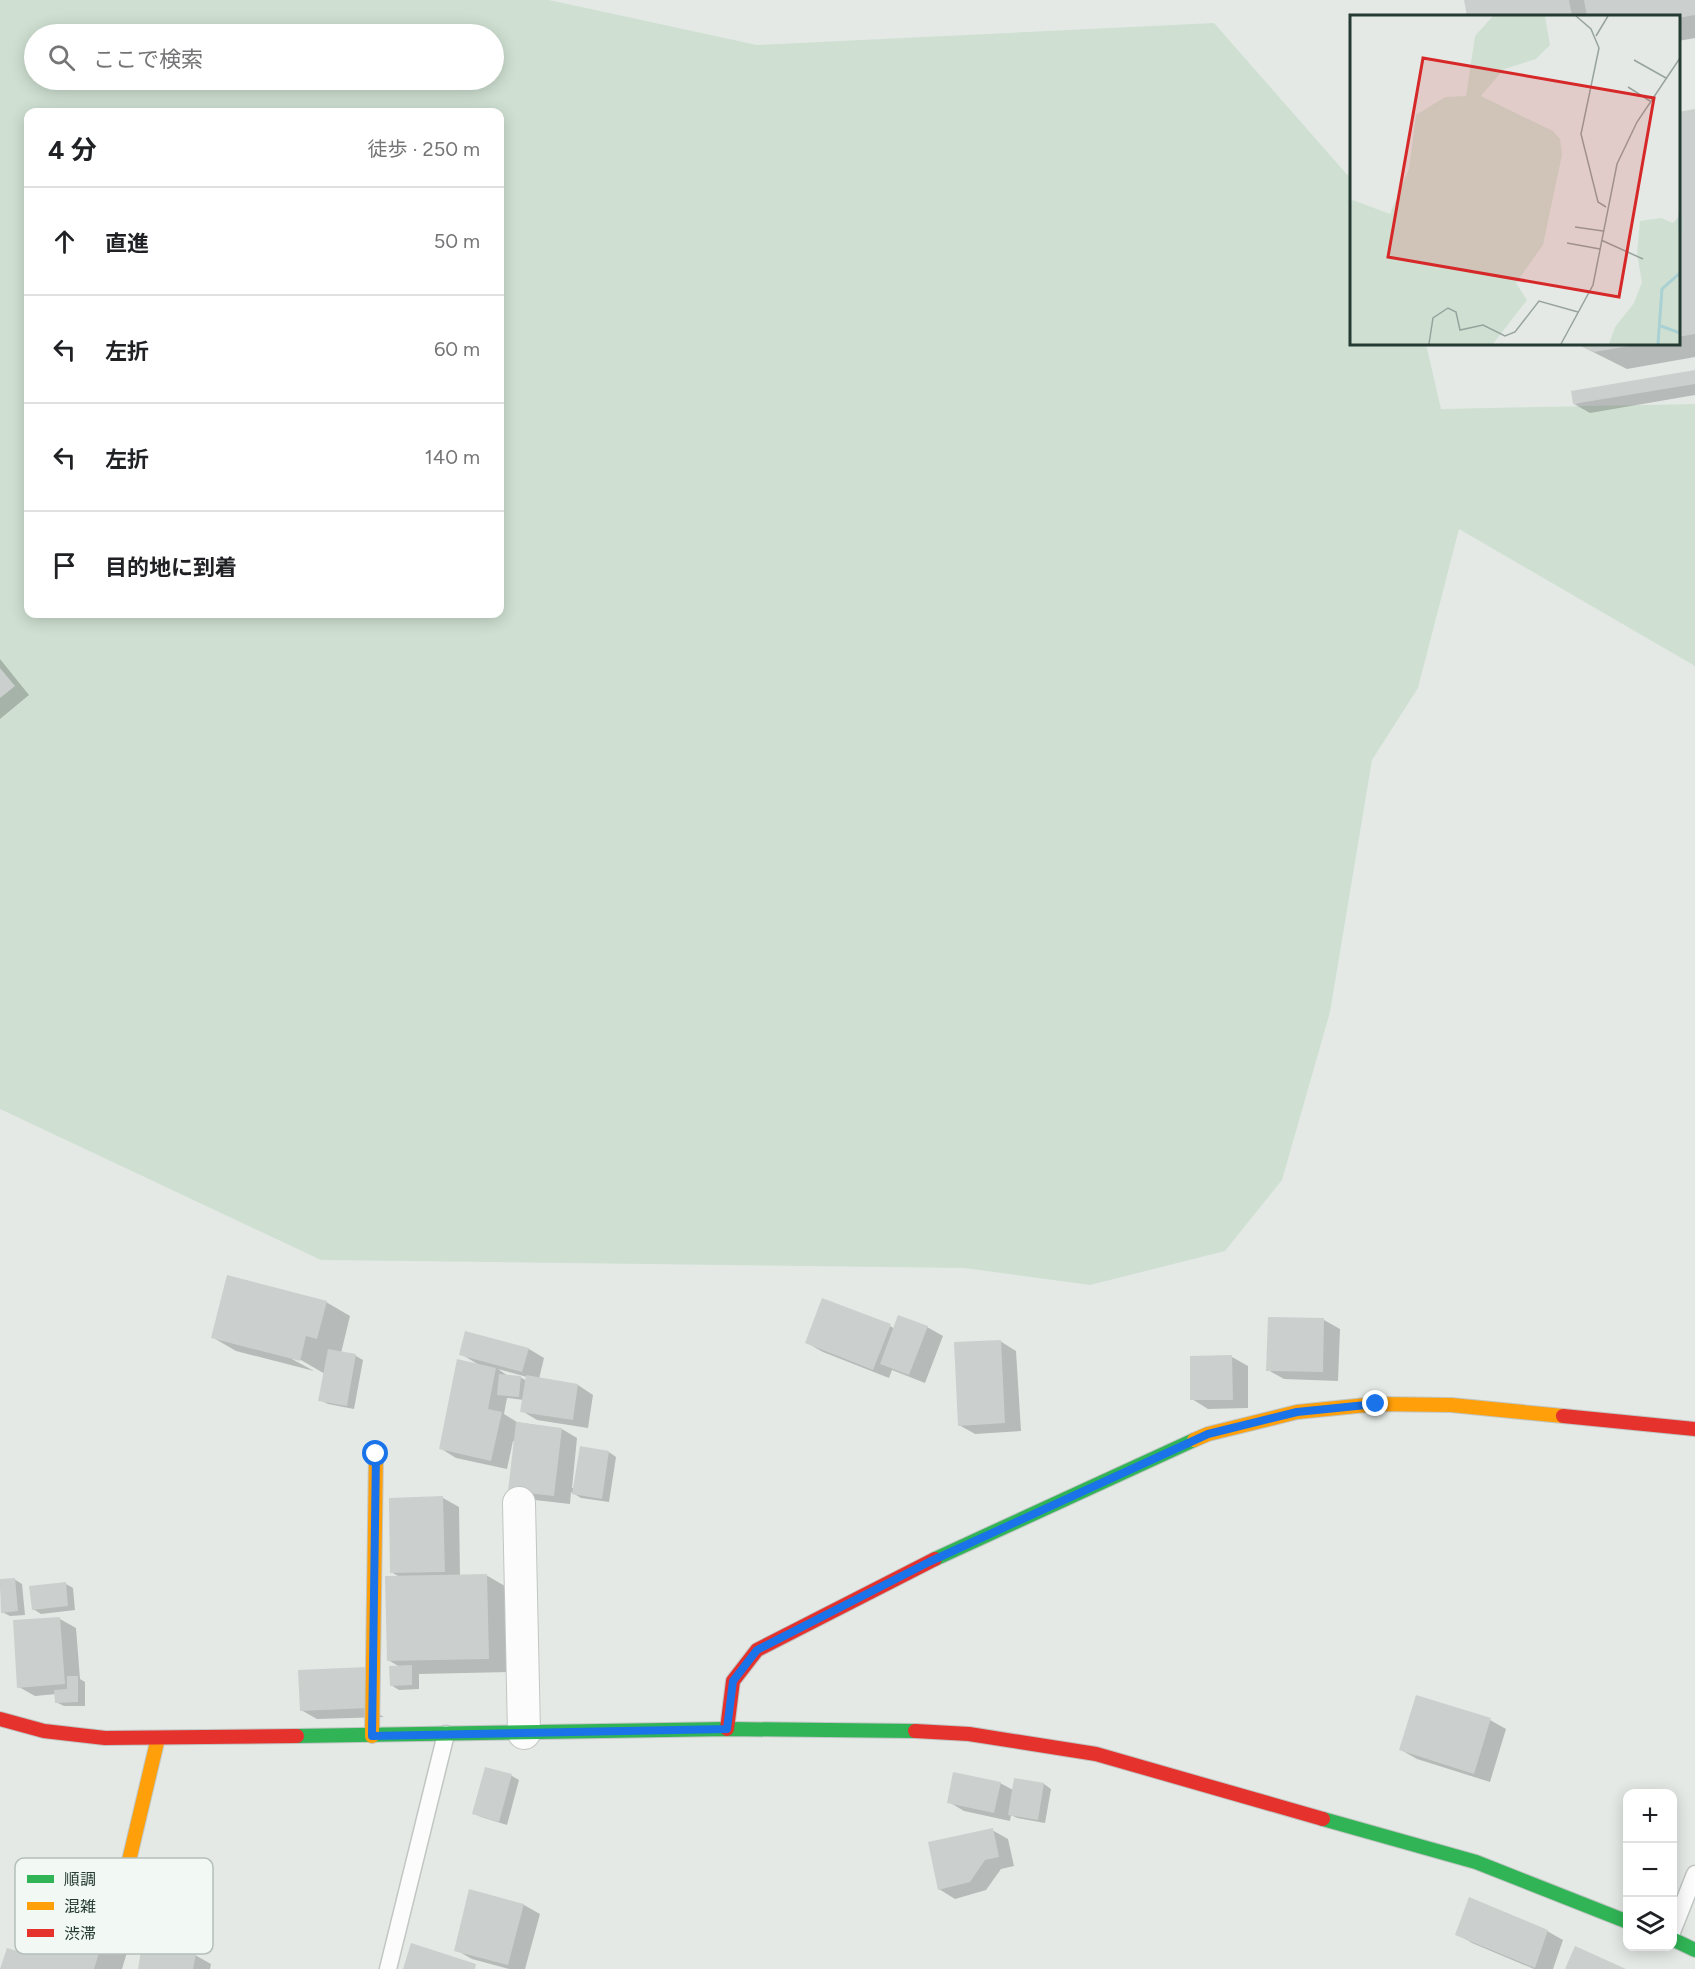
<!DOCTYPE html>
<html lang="ja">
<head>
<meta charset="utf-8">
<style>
	:root { --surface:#fff; --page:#f6f6f6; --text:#202124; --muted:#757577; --line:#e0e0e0 }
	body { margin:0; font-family:Figtree,"Noto Sans JP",sans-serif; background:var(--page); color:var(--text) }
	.controls { position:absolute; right:18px; bottom:18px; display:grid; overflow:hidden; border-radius:12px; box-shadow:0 3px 15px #0003 }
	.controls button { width:54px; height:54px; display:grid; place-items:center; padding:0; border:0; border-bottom:2px solid var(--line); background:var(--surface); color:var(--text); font:30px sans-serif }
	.stop { position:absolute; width:18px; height:18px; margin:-14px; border:4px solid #1a73e8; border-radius:50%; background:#fff }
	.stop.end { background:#1a73e8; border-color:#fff; box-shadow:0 2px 6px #0008 }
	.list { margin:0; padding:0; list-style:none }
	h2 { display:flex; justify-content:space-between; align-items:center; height:78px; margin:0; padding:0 24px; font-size:26px }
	h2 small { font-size:20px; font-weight:400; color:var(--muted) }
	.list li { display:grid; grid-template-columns:39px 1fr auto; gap:18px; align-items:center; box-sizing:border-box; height:108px; padding:0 24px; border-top:2px solid var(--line) }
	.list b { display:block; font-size:22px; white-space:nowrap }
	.list em { font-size:20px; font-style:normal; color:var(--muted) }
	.icon { flex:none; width:33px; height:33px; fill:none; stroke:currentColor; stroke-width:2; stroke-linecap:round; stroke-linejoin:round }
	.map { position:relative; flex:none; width:1695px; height:1969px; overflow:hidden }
	.search { position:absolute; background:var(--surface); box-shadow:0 3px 15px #0003; left:24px; top:24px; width:480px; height:66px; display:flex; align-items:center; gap:15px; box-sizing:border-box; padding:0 21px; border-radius:33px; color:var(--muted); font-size:22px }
	.panel { position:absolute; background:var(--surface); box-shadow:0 3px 15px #0003; left:24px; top:108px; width:480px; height:510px; border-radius:12px }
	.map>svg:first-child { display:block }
	.green { fill:#cfe0d2; fill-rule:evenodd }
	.shadow { fill:#0003; fill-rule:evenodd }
	.building { fill:#cbd0ce }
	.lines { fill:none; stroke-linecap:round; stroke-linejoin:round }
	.lane-casing { stroke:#c1c6c3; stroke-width:19 }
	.street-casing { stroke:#c1c6c3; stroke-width:34 }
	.fast-casing { stroke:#c0c6c3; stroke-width:16 }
	.slow-casing { stroke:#c0c6c3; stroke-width:16 }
	.jam-casing { stroke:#c0c6c3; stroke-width:16 }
	.lane { stroke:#fbfcfb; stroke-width:16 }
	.street { stroke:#fbfcfb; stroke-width:32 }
	.fast { stroke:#30b455; stroke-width:14 }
	.slow { stroke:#ff9f0a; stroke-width:14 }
	.jam { stroke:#e5322d; stroke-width:14 }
	.route { stroke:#1a73e8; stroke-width:8 }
	.inset-river { fill:none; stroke:#a9d0d2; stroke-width:3 }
	.inset-road { fill:none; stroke:#97a39e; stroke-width:1.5 }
	.view { fill:#d62828; fill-opacity:0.15; stroke:#d62828; stroke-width:3 }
	.inset-edge { fill:none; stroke:#243a32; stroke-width:3 }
	.key { fill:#f2f8f4; stroke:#b4bfba; stroke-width:1.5 }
	.key-label { font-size:16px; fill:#243a32 }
</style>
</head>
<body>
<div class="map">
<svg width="1695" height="1969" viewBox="0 0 1695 1969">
	<rect width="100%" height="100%" fill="#e4e9e6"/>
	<path class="green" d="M 0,0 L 549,0 L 757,45 L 1214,23 L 1351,179 L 1352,344 L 1426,344 L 1441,409 L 1695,404 L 1695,666 L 1459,529 L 1418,688 L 1372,760 L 1330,1012 L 1282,1180 L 1225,1251 L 1090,1285 L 964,1268 L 321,1260 L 0,1109 ZM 34,34 L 494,34 L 494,80 L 34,80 ZM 28,112 L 500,112 L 500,614 L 28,614 Z"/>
	<path class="shadow" d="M 1466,0 L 1695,0 L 1695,38 L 1678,41 L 1678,16 L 1468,16 Z
		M 1695,110 L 1695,357 L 1627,369 L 1577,344 L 1678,344 L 1678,113 Z
		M 1695,372 L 1695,395 L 1590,413 L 1574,404 Z
		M 0,659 L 29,695 L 0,719 Z
		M 326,1302 L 350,1316 L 341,1353 L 356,1356 L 363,1360 L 354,1409 L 328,1404 L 320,1400 L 325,1374 L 294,1356 L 292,1359 L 314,1371 L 236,1351 L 212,1337 Z
		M 1324,1320 L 1340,1329 L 1338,1381 L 1284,1379 L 1268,1370 Z
		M 890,1326 L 895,1329 L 927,1327 L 943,1336 L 925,1383 L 892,1370 L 889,1378 L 823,1352 L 807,1343 Z
		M 466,1333 L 529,1349 L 544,1358 L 539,1379 L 578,1385 L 593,1395 L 588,1428 L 537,1420 L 522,1411 L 524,1400 L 507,1398 L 504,1414 L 517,1422 L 562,1429 L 577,1438 L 572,1488 L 574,1488 L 609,1452 L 616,1457 L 609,1502 L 581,1498 L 571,1492 L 570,1504 L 526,1499 L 515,1442 L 513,1441 L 507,1469 L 456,1458 L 440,1448 L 479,1365 L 461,1354 ZM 498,1369 L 527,1377 L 527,1381 L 520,1377 L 508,1376 Z
		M 1000,1341 L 1016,1351 L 1021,1431 L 975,1434 L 959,1425 Z
		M 1232,1357 L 1248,1366 L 1248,1408 L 1208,1409 L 1192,1399 Z
		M 443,1498 L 459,1507 L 460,1576 L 486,1575 L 510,1589 L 512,1672 L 419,1674 L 419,1689 L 399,1690 L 391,1685 L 400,1667 L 388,1660 L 400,1577 L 391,1572 Z
		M 14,1579 L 22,1584 L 25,1615 L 10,1616 L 2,1612 L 0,1580 Z
		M 66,1584 L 73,1588 L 75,1610 L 41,1614 L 33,1609 Z
		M 60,1619 L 76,1628 L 80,1679 L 85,1682 L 85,1706 L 64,1706 L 56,1702 L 56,1694 L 35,1696 L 19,1687 Z
		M 299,1671 L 384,1717 L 317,1719 L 301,1710 Z
		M 1490,1720 L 1506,1729 L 1490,1782 L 1417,1759 L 1401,1750 Z
		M 486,1768 L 512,1776 L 519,1780 L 507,1825 L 481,1817 L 474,1813 Z
		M 1015,1779 L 1044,1784 L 1051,1789 L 1045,1823 L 1017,1818 L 1011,1815 L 1010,1821 L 964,1811 L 949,1802 L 1000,1783 L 1013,1790 Z
		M 992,1830 L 1008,1839 L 1014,1866 L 1001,1869 L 986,1890 L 955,1899 L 939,1889 Z
		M 471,1891 L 524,1905 L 540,1914 L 525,1969 L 509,1969 L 472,1959 L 456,1950 Z
		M 108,1922 L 132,1936 L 122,1969 L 2,1969 L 22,1954 Z
		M 1547,1931 L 1563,1940 L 1553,1969 L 1534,1969 L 1472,1943 L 1457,1934 Z
		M 195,1955 L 211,1964 L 210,1969 L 139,1969 Z"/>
	<path class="building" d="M 1464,0 L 1569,0 L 1572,16 L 1467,16 Z
		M 1584,0 L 1695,0 L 1695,15 L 1678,18 L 1678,16 L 1587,16 Z
		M 1695,109 L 1695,334 L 1678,337 L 1678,112 Z
		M 1577,344 L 1635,344 L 1635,345 L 1594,352 Z
		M 1695,370 L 1695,384 L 1573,404 L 1571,391 Z
		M 0,668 L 15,686 L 0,698 Z
		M 227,1275 L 327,1301 L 317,1339 L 306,1336 L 300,1361 L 211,1338 Z
		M 822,1298 L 891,1324 L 873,1370 L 805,1343 Z
		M 898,1315 L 928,1326 L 909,1375 L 880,1364 Z
		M 1268,1317 L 1324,1318 L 1323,1372 L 1266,1371 Z
		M 465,1331 L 529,1348 L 522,1372 L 459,1355 Z
		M 1001,1340 L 1005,1423 L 958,1426 L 954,1342 Z
		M 328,1349 L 356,1354 L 347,1406 L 318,1401 Z
		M 1232,1355 L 1233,1400 L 1190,1400 L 1190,1356 Z
		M 457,1359 L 496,1368 L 488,1409 L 502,1412 L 491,1461 L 439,1449 Z
		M 499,1374 L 521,1376 L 519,1397 L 497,1395 Z
		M 526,1375 L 578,1384 L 573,1420 L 520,1412 Z
		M 516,1422 L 562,1428 L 554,1496 L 508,1491 Z
		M 580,1446 L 609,1451 L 602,1499 L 572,1494 Z
		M 443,1496 L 445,1572 L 390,1573 L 389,1498 Z
		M 487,1574 L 489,1659 L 387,1661 L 385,1576 Z
		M 15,1578 L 18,1611 L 1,1613 L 0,1579 Z
		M 66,1582 L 68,1606 L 32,1610 L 29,1586 Z
		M 60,1617 L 65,1684 L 17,1688 L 13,1620 Z
		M 412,1665 L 412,1685 L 390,1686 L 389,1666 Z
		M 367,1667 L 368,1708 L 300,1711 L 298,1670 Z
		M 67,1676 L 78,1676 L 78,1702 L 55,1703 L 54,1690 L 67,1689 Z
		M 1416,1695 L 1491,1718 L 1474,1774 L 1399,1750 Z
		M 485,1767 L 512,1774 L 499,1822 L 472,1814 Z
		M 953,1772 L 1001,1782 L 994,1813 L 947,1803 Z
		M 1014,1778 L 1044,1783 L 1038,1820 L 1008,1815 Z
		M 993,1828 L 999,1857 L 985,1860 L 970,1882 L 938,1890 L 928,1842 Z
		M 469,1889 L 524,1904 L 508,1965 L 454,1951 Z
		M 1469,1897 L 1548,1930 L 1535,1968 L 1455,1935 Z
		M 38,1898 L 109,1920 L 94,1969 L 0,1969 L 7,1948 L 21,1952 Z
		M 411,1943 L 476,1964 L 475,1969 L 403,1969 Z
		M 142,1944 L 196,1954 L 193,1969 L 138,1969 Z
		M 1575,1946 L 1626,1969 L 1565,1969 Z"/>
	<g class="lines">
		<defs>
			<path id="lane" d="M 1672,1932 L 1695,1874
				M 388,1969 L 446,1734"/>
			<path id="street" d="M 519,1503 L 524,1733"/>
			<path id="fast" d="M 935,1559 L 1194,1440
				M 297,1736 L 727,1729 L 915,1731
				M 1323,1819 L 1476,1862 L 1628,1922
				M 1672,1939 L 1695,1950"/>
			<path id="slow" d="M 1194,1440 L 1208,1434 L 1297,1412 L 1376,1404 L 1451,1405 L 1563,1416
				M 372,1736 L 376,1454
				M 123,1886 L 158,1738"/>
			<path id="jam" d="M 1563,1416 L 1695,1429
				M 0,1719 L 44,1731 L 105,1738 L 297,1736
				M 727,1729 L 733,1681 L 757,1650 L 935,1559
				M 915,1731 L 969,1734 L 1096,1754 L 1323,1819"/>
		</defs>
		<use href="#lane" class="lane-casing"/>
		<use href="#street" class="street-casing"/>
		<use href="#fast" class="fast-casing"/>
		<use href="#slow" class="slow-casing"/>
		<use href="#jam" class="jam-casing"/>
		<use href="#lane" class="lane"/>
		<use href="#street" class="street"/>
		<use href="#fast" class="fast"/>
		<use href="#slow" class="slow"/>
		<use href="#jam" class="jam"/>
	</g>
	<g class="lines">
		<path class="route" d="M 376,1454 L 372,1736 L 727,1729 L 733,1681 L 757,1650 L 929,1562 L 1208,1434 L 1297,1412 L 1376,1404"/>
	</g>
	<g transform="translate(1350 15)">
		<rect width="330" height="330" fill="#e4e9e6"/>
		<path d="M 143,1 L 195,1 L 200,30 L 186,44 L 154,54 L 131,81 L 203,116 L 210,124 L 212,140 L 193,230 L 166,268 L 177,285 L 143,329 L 0,329 L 0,188 L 3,185 L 40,199 L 59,154 L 66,100 L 95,82 L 116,81 L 125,21 ZM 330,200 L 330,329 L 259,329 L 265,312 L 284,288 L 292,267 L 287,239 L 290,206 L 311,203 L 323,208 Z" fill="#cfe0d2"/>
		<path class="inset-river" d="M 330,198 L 330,219M 311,311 L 330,318M 308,329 L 312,274 L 330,258"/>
		<path class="inset-road" d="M 226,1 L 241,14 L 249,33 L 231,119 L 248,187 L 256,192M 246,21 L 258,1M 284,45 L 316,63M 278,72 L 300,86M 225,212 L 253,216M 251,225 L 293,244M 217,228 L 250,234M 79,329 L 83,303 L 98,293 L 106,297 L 110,315 L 133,310 L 155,321 L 165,317 L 189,286 L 228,297M 211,329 L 243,270 L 267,149 L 287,107 L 330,43"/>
		<path class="view" d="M 73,43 L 304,83 L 269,282 L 38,242 Z"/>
		<rect width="330" height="330" class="inset-edge"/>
	</g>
	<rect x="15" y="1858" width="198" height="96" rx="9" class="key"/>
	<rect x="27" y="1875" width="27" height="8" fill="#30b455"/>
	<rect x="27" y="1902" width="27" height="8" fill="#ff9f0a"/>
	<rect x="27" y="1929" width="27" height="8" fill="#e5322d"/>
	<g class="key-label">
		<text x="64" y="1885">順調</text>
		<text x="64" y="1912">混雑</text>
		<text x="64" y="1939">渋滞</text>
	</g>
</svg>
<div class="controls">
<button>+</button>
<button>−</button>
<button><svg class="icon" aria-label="layers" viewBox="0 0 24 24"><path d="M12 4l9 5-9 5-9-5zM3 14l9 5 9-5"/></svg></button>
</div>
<div class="stop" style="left:376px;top:1454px"></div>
<div class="stop end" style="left:1376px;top:1404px"></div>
<div class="search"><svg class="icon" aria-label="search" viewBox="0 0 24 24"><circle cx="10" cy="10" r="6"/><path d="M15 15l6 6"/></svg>ここで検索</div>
<section class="panel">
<h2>4 分<small>徒歩 · 250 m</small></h2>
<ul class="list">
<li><svg class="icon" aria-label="ahead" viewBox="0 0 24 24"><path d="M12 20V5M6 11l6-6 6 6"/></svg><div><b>直進</b></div><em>50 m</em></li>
<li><svg class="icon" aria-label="left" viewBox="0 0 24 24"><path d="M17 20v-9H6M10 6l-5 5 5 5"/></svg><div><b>左折</b></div><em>60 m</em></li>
<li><svg class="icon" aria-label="left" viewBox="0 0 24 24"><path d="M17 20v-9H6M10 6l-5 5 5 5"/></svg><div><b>左折</b></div><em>140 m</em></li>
<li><svg class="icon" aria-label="arrive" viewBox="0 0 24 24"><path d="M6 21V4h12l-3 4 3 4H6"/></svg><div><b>目的地に到着</b></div></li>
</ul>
</section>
</div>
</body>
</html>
